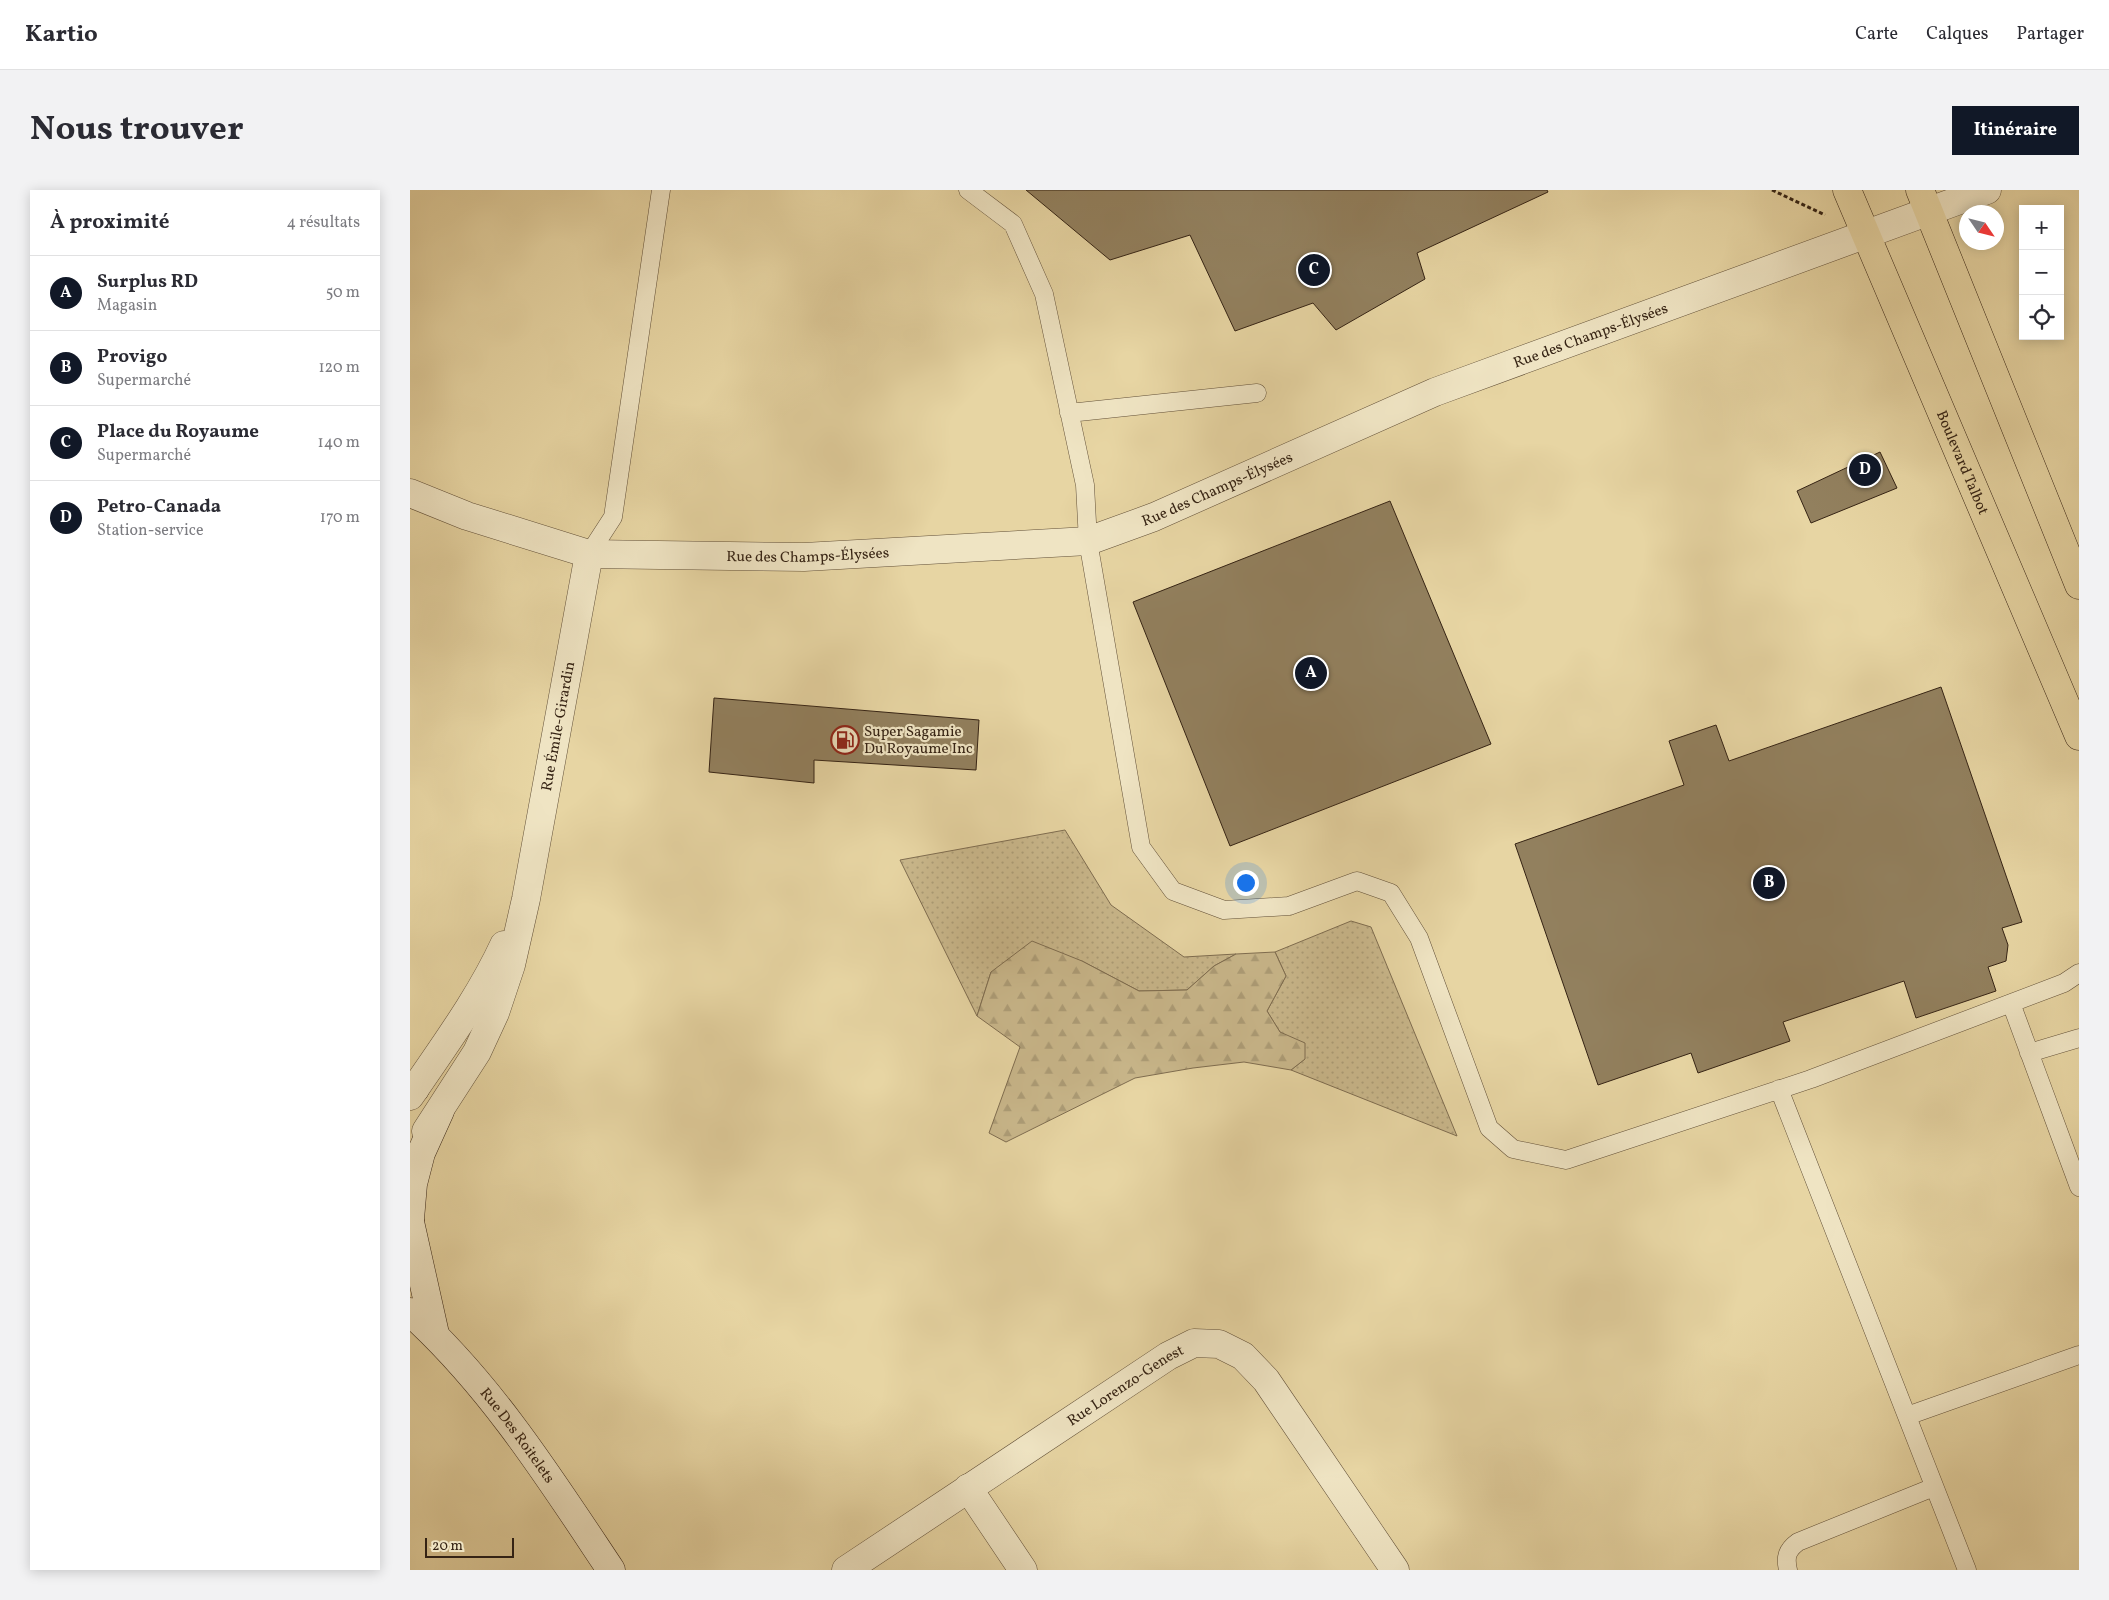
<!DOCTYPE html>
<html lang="fr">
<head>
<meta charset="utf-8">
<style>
	:root { --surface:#fff; --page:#f2f2f3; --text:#2b2b33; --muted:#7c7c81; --line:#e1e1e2; --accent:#111827 }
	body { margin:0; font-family:Vollkorn,serif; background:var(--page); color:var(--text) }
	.controls { position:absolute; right:15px; top:15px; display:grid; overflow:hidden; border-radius:0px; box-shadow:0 2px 12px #0003 }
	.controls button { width:45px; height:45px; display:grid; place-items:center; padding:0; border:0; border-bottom:1px solid var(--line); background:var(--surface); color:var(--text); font:25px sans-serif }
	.compass { position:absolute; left:1549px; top:15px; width:45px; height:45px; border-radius:50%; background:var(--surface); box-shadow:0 2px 12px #0003; rotate:125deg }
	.scale { position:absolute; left:15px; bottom:12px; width:89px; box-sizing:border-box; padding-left:5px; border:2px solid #352314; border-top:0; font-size:14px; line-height:18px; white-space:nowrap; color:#352314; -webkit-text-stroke:4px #efe4c3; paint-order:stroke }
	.you { position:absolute; left:835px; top:692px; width:18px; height:18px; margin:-12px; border:4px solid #fff; border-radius:50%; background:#1a73e8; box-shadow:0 0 0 8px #1a73e833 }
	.badge { display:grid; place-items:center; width:32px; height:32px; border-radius:50%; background:var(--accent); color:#fff; font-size:16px; font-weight:700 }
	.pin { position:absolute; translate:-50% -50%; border:2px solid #fff; box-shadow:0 1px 5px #0006 }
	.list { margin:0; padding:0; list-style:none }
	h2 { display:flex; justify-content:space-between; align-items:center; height:65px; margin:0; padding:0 20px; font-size:21px }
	h2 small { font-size:16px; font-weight:400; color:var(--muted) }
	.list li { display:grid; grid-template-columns:32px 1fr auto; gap:15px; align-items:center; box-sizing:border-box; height:75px; padding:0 20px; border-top:1px solid var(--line) }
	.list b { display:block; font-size:19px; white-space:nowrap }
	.list p { margin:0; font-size:16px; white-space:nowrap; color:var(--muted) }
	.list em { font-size:16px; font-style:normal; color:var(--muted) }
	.icon { flex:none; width:28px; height:28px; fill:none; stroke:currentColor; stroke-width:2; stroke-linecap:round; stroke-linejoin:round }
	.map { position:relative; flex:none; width:1669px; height:1380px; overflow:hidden; border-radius:0px }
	header { display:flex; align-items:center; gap:30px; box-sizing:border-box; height:70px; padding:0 25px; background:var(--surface); border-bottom:1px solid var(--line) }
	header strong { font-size:24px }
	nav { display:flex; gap:28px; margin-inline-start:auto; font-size:18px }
	.intro { display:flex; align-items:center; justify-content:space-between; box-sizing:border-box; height:120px; padding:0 30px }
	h1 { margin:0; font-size:35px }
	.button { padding:12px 22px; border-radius:0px; background:var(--accent); color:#fff; font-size:18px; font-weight:700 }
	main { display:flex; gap:30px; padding:0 30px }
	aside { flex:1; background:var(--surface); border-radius:0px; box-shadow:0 2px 12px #0003 }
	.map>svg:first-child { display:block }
	.grass { fill:url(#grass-dots); stroke:#7f6d50 }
	.forest { fill:url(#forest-firs); stroke:#7f6d50 }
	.building { fill:#92805e; stroke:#352314 }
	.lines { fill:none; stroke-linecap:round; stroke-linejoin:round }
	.lane-casing { stroke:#625038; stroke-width:19 }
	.street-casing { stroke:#625038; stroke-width:29 }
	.secondary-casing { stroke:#352314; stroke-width:29 }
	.primary-casing { stroke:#352314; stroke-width:29 }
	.path { stroke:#352314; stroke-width:3; stroke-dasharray:4 2.5; stroke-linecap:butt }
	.lane { stroke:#efe4c3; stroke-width:18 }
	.street { stroke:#efe4c3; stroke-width:28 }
	.secondary { stroke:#efe4c3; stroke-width:28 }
	.primary { stroke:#e7d5a3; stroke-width:28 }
	.labels { text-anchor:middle; stroke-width:4.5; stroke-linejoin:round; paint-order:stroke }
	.street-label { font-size:15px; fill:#352314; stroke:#efe4c3 }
	.poi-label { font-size:15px; fill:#352314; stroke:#efe4c3; text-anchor:start }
</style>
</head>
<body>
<header>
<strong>Kartio</strong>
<nav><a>Carte</a><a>Calques</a><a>Partager</a></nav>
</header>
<div class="intro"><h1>Nous trouver</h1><a class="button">Itinéraire</a></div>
<main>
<aside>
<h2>À proximité<small>4 résultats</small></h2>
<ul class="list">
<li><span class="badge">A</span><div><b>Surplus RD</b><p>Magasin</p></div><em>50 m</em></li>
<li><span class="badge">B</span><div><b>Provigo</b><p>Supermarché</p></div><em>120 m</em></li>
<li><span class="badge">C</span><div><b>Place du Royaume</b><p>Supermarché</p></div><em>140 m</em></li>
<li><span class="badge">D</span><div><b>Petro-Canada</b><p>Station-service</p></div><em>170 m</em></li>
</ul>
</aside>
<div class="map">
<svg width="1669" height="1380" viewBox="0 0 1669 1380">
	<defs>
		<pattern id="grass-dots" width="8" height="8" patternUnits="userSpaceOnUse" patternTransform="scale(1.25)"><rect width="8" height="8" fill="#c9b78b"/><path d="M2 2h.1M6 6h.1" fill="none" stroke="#ad9d77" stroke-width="1.8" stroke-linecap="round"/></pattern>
		<pattern id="forest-firs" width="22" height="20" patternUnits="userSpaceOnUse" patternTransform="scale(1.25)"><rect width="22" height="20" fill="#c9b78b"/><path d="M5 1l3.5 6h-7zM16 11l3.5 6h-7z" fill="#ad9d77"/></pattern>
	</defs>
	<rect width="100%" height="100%" fill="#e7d5a3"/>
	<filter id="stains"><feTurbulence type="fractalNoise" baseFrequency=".004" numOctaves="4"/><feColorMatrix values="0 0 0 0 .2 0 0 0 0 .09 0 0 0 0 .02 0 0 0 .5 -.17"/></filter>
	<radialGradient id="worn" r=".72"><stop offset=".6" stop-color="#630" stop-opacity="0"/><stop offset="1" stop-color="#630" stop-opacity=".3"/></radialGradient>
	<path class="grass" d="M 655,640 L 701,715 L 774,767 L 826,764 L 804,776 L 777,800 L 729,801 L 672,771 L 581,782 L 567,826 L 490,670 Z
		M 941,731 L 961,737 L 1047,946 L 881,880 L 895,869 L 870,842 L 857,821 L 876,786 L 865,762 Z"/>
	<path class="forest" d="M 622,751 L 672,771 L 729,801 L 777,800 L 804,776 L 826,764 L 865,762 L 876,786 L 857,821 L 870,842 L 895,853 L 895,869 L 881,880 L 834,872 L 783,878 L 725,888 L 596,952 L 579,943 L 610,857 L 567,826 L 581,782 Z"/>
	<path class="building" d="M 616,0 L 1137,0 L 1138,2 L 1007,63 L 1015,89 L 926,140 L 903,113 L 825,141 L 780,45 L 700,70 Z
		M 1470,262 L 1487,298 L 1401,333 L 1387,301 Z
		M 980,311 L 1081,554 L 820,656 L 723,412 Z
		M 1531,497 L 1612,732 L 1592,738 L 1598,755 L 1596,771 L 1578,777 L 1586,801 L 1506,828 L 1494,791 L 1373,832 L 1380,851 L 1288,883 L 1281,863 L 1188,895 L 1105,654 L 1274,595 L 1259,551 L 1306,535 L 1319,571 Z
		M 304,508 L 569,530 L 566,580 L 404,570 L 404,593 L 299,582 Z"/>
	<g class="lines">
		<defs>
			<path id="lane" d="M 558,0 L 603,34 L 634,104 L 675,295 L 678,351 L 731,657 L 763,701 L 814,720 L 879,716 L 947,691 L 981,703 L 1009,748 L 1079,938 L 1103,959 L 1156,970 L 1401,889 L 1654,793 L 1669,783
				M 659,223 L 847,203
				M 179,364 L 203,327 L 251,0
				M 1601,813 L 1669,997
				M 1619,863 L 1669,848
				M 1369,899 L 1557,1380
				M 1497,1226 L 1669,1165
				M 1378,1380 C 1375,1367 1377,1360 1388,1352 L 1524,1297"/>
			<g id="street">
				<path id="s1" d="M 0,303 L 57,326 L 179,364 L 394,367 L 678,351 L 744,327 L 1025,202 L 1577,0"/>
				<path d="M 0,906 C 33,857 69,809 94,755"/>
				<path id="s2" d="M 16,941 L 67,862 L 85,823 L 101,775 L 116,709 L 179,364"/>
				<path d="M 558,1298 L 613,1380"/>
				<path id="s3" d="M 436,1380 L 758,1166 L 784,1153 L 809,1154 L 833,1166 L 856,1190 L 985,1380"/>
			</g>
			<g id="secondary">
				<path d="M 0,903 L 5,899"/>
				<path d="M 0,1029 L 3,994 L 11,963 L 30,921"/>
				<path d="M 0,1032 L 25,1144"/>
				<path id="s4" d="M 0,1122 C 81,1195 141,1290 201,1380"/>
			</g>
			<g id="primary">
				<path id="s5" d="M 1437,0 L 1669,546"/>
				<path d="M 1510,0 L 1669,395"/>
			</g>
		</defs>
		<use href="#lane" class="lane-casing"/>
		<use href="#street" class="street-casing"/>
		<use href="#secondary" class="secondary-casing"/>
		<use href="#primary" class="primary-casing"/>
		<path class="path" d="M 1362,0 L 1415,25"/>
		<use href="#lane" class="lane"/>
		<use href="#street" class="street"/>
		<use href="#secondary" class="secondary"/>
		<use href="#primary" class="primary"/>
	</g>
	<defs>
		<symbol id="fuel-ring" viewBox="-11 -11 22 22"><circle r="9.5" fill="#efe4c3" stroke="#8f2418" stroke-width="1.5"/><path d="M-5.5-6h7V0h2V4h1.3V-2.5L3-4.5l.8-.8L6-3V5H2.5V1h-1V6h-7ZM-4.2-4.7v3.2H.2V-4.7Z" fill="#8f2418"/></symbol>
	</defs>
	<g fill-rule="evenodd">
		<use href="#fuel-ring" x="419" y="534" width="32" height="32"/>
	</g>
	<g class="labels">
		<g class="street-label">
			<text dy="5" stroke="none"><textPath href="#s1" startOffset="1232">Rue des Champs-Élysées</textPath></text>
			<text dy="5" stroke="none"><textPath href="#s5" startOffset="296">Boulevard Talbot</textPath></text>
			<text dy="5" stroke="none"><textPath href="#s1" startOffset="828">Rue des Champs-Élysées</textPath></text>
			<text dy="5" stroke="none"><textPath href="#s1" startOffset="408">Rue des Champs-Élysées</textPath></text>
			<text dy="5" stroke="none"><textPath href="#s2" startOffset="431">Rue Émile-Girardin</textPath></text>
			<text dy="5" stroke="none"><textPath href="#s3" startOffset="335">Rue Lorenzo-Genest</textPath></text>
			<text dy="5" stroke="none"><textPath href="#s4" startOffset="164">Rue Des Roitelets</textPath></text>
		</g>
		<g class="poi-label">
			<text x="454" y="546">Super Sagamie<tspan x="454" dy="17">Du Royaume Inc</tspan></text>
		</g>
	</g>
	<rect width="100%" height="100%" filter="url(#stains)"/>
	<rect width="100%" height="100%" fill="url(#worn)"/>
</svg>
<div class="controls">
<button>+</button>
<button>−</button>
<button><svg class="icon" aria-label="locate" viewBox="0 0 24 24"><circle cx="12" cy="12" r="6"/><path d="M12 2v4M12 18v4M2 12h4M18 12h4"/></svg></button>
</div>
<svg class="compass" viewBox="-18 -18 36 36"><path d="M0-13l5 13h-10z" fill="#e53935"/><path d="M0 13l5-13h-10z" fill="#7c7c81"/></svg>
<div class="scale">20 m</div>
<div class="you"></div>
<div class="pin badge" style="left:901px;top:483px">A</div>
<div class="pin badge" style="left:1359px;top:693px">B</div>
<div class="pin badge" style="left:904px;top:80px">C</div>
<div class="pin badge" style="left:1455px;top:280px">D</div>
</div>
</main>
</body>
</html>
